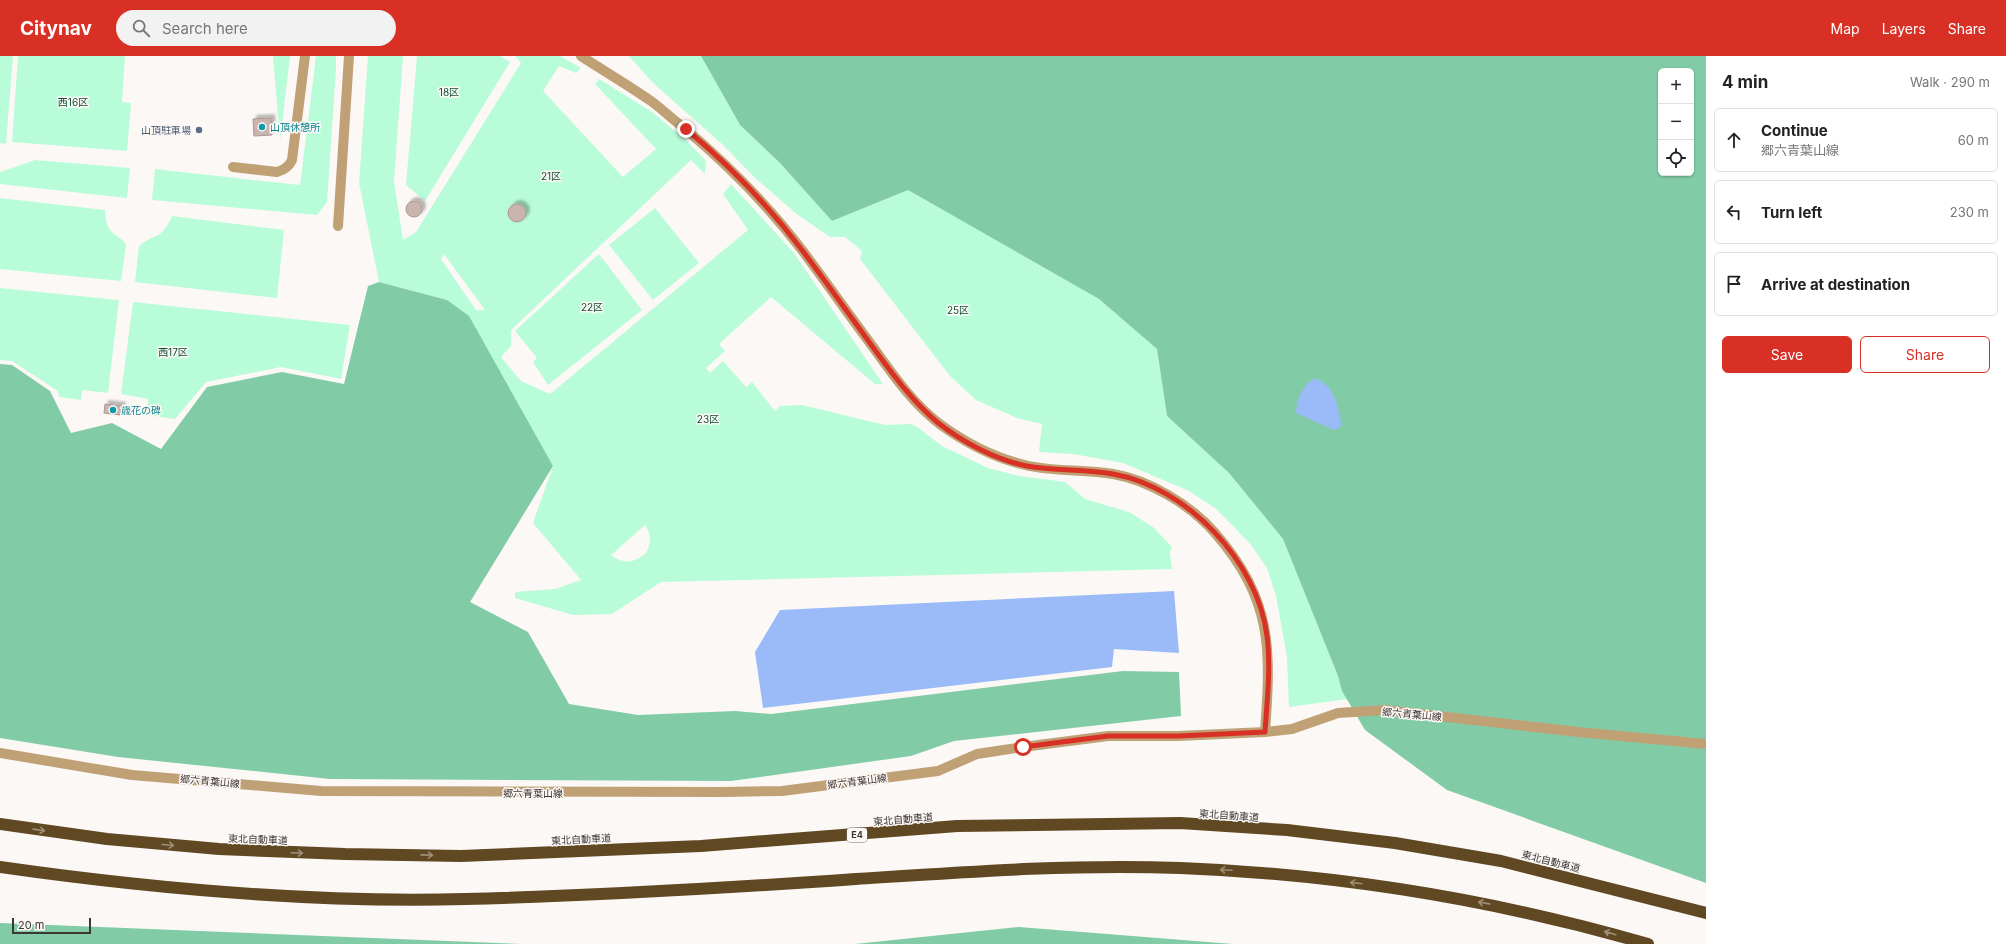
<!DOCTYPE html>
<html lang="en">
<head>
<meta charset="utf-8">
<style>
	:root { --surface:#fff; --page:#f2f2f2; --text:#222; --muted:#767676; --line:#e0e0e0; --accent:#d93025 }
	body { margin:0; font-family:Inter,"Noto Sans JP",sans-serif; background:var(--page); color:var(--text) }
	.controls { position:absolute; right:12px; top:12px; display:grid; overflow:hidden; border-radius:6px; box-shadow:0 1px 3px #0004 }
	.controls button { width:36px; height:36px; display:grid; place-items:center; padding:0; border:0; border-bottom:1px solid var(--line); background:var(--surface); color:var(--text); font:20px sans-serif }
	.scale { position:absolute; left:12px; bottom:10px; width:79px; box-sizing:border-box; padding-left:4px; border:2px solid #3e3633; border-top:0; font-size:11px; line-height:14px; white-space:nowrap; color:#3e3633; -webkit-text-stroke:3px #fcf8f6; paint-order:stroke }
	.stop { position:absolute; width:12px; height:12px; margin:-9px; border:3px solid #d93025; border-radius:50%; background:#fff }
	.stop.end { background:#d93025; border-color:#fff; box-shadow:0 1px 4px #0008 }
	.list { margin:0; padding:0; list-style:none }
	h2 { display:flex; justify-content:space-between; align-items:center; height:52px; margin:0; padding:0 16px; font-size:17px }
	h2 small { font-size:13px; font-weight:400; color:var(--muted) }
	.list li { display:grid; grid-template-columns:26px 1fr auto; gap:12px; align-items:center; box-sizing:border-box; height:64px; margin:0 8px 8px; padding:0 8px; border:1px solid var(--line); border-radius:6px }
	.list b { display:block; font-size:15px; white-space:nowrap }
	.list p { margin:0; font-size:13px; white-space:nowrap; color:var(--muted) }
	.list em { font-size:13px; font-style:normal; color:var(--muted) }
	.actions { display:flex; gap:8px; padding:12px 16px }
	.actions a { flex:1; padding:9px 0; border:1px solid var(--accent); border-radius:6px; text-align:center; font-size:14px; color:var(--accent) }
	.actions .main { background:var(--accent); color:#fff }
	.icon { flex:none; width:22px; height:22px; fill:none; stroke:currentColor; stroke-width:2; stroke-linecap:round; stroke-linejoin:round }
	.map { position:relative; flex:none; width:1706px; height:888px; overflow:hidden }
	header { display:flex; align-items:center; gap:24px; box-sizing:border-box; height:56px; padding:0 20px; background:var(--accent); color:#fff }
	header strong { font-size:19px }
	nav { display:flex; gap:22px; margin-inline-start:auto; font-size:14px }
	.search { width:280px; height:36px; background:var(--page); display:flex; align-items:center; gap:10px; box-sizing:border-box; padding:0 14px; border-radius:22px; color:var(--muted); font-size:15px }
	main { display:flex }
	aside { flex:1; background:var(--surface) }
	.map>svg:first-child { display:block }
	.green { fill:#b9fcd9; fill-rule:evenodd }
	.forest { fill:#81cca6; fill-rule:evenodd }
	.water { fill:#9abbf7 }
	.building { fill:#cab5ae; stroke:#ab9791; filter:url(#shadow) }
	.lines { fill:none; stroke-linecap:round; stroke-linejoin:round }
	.minor { stroke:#c0a176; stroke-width:10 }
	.highway { stroke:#604823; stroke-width:12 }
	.oneway { stroke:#9e8e77 }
	.route { stroke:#d93025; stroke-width:5 }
	.culture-dot { fill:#0f9aa8; stroke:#fcf8f6; stroke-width:1.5 }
	.service-dot { fill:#5c6f8a; stroke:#fcf8f6; stroke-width:1.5 }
	.labels { text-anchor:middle; stroke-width:3; stroke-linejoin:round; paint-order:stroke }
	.shield { fill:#fcf8f6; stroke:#77706e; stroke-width:1 }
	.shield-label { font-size:9px; font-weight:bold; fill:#3e3633 }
	.park-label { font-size:10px; fill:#0d4a31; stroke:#fcf8f6 }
	.culture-label { font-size:10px; fill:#0d838f; stroke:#fcf8f6; text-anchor:start }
	.service-label { font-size:10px; fill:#4e5e75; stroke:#fcf8f6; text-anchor:end }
	.street-label { font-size:10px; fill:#3e3633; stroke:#fcf8f6 }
</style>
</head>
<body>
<header>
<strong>Citynav</strong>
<div class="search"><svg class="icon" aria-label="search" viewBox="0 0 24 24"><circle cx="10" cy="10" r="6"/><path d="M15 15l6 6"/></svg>Search here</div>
<nav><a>Map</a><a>Layers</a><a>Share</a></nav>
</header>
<main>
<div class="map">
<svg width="1706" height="888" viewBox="0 0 1706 888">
	<defs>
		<filter id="shadow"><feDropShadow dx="3.5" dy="-3.5" stdDeviation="1" flood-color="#0004"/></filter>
	</defs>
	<rect width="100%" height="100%" fill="#fcf8f6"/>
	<path class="green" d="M 0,0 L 13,0 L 6,88 L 0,87 Z
		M 18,0 L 125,0 L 122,46 L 131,47 L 127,95 L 12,86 Z
		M 273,0 L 290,0 L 280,85 Z
		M 316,0 L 336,0 L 336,13 L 327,146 L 317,159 L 152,144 L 155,113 L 300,129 Z
		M 368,0 L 403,0 L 394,126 L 403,184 L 416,176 L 521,7 L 515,0 L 560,0 L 581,12 L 576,17 L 559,10 L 543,35 L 623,121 L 656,93 L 595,28 L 599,23 L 652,56 L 686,84 L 706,105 L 705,118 L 691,104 L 511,274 L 511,290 L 501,301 L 521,325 L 550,338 L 748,174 L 723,138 L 731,128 L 794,197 L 883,328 L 875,328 L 771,241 L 719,288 L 725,295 L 706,312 L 710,317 L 723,305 L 746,331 L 752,326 L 775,355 L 780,350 L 802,349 L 885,369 L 911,368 L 917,371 L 942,390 L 988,412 L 1019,420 L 1065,426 L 1085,443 L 1129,456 L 1153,471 L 1172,491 L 1170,497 L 1172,513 L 661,526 L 612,558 L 573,559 L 515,542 L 515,536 L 555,533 L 581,524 L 533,467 L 553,410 L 447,244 L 379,226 L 359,127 ZM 444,198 L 485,254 L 476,254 L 441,203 ZM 645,469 C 652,478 651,487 646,497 C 634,507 624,509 611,499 Z
		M 417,0 L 500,0 L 510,6 L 425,145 L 406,129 Z
		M 629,0 L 701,0 L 740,69 L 780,107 L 832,165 L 908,134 L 1099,243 L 1157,293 L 1167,360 L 1229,417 L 1283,483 L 1338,620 L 1342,635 L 1348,643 L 1289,651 L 1287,601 L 1276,540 L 1267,512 L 1251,489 L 1235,472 L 1215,452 L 1189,435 L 1123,407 L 1073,398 L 1039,396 L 1042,368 L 1017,362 L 976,344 L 950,320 L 860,203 L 862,195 L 845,181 L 830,181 L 798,159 L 755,122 L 723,89 L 652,26 Z
		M 35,104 L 130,112 L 127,142 L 0,128 L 0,116 Z
		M 0,142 L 105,154 C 106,163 106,172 114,178 C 119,182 123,183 126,189 L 121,225 L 0,213 Z
		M 655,152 L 699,207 L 653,244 L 609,189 Z
		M 172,160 L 284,174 L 277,242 L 135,226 L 139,190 C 156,176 161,185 172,160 Z
		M 599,198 L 642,254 L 548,329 L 533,306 L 537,302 L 515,275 Z
		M 0,232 L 119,244 L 108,337 L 82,334 L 81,344 L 59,341 L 58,335 L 12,305 L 0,304 Z
		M 133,246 L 350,269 L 341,323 L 281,311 L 206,326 L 175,363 L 147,359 L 148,343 L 121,338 Z"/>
	<path class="forest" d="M 701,0 L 1706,0 L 1706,827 L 1447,734 L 1365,674 L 1342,635 L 1338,620 L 1283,483 L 1229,417 L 1167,360 L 1157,293 L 1099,243 L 908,134 L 832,165 L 780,107 L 740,69 ZM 1661,15 L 1691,15 L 1691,117 L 1661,117 Z
		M 379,226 L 447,244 L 469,260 L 553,410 L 470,546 L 528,576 L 569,648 L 638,659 L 735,655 L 771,658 L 1123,615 L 1179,616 L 1181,660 L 954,685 L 911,700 L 731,725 L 330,723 L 118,701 L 0,682 L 0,308 L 12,309 L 50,335 L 71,377 L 112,367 L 161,393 L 207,331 L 282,316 L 344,328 L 368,230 Z
		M 0,867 L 521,888 L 0,888 Z
		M 1019,871 L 1233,888 L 855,888 Z"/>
	<path class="water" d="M 1315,322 C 1336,331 1337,349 1342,370 L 1334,374 L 1296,357 C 1297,342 1302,330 1315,322 Z
		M 1174,535 L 1179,597 L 1114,593 L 1112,611 L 763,652 L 755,596 L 780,554 Z"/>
	<path class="building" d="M 271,62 L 272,79 L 254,80 L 253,63 Z
		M406 153a8 8 0 1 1 16 0a8 8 0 1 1-16 0Z
		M508 157a9 9 0 1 1 18 0a9 9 0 1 1-18 0Z
		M 105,348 L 122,350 L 120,359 L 104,357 Z"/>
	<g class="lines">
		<path class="minor" d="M 581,0 C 604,15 628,29 651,45 C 662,53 672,63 683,71 C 727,108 767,148 802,194 C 826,226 849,259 873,291 C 893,319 913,348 941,369 C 966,387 995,402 1025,409 C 1053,416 1084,413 1113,418 C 1149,424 1191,449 1215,477 C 1273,544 1271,593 1265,676
			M 233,111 L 277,116 C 284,114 289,111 292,104 L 305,0
			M 338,170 L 349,0
			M 0,697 L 132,719 L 321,735 L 723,736 L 782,735 L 938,715 L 977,698 L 1023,691 L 1108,680 L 1178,680 L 1265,676 L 1292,673 L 1338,657 L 1385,654 L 1578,676 L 1706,688"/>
		<path class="highway" d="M 0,768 L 107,783 L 219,793 L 345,798 L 461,800 L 701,790 L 957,770 L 1180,767 L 1287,774 L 1395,787 L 1501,805 L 1706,857
			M 0,811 C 154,833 309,847 465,843 C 595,840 726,832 856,823 C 964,816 1072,808 1180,812 C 1339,818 1496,844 1648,888"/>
	</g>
	<defs><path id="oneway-shaft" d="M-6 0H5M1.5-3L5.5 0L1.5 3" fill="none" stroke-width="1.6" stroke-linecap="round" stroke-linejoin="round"/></defs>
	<g class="oneway">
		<use href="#oneway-shaft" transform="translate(39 774) rotate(8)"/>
		<use href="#oneway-shaft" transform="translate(168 789) rotate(5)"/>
		<use href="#oneway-shaft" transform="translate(297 797) rotate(2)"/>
		<use href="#oneway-shaft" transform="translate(427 799) rotate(1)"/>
		<use href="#oneway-shaft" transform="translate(1226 814) rotate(-177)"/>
		<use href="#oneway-shaft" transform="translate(1356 827) rotate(-173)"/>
		<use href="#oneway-shaft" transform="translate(1484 847) rotate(-170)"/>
		<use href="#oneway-shaft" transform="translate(1610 877) rotate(-164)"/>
	</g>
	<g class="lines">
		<path class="route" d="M 686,73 C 729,109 768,149 802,194 C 826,226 849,258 872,290 C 892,317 911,344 937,366 C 962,386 996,404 1027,410 C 1055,415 1085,413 1113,418 C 1187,431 1258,506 1267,580 C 1271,612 1267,645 1265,676 L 1178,680 L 1108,680 L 1023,691"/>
	</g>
	<g class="culture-dot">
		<circle cx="262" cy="71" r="4"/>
		<circle cx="113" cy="354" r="4"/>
	</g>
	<circle class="service-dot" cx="199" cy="74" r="4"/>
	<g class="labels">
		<rect class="shield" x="847" y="772" width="20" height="14" rx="3"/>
		<g class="shield-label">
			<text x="857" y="782">E4</text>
		</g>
		<g class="park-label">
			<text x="449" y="40">18区</text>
			<text x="73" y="50">西16区</text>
			<text x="551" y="124">21区</text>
			<text x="592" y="255">22区</text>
			<text x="958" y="258">25区</text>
			<text x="173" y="300">西17区</text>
			<text x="708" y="367">23区</text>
		</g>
		<g class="culture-label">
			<text x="270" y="75">山頂休憩所</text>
			<text x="121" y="358">歳花の碑</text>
		</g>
		<g class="service-label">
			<text x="191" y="78">山頂駐車場</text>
		</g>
		<g class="street-label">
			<text transform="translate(1412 658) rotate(5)" y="4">郷六青葉山線</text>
			<text transform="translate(210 725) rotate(5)" y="4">郷六青葉山線</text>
			<text transform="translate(857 725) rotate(-7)" y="4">郷六青葉山線</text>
			<text x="533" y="741">郷六青葉山線</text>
			<text transform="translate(1229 759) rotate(4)" y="4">東北自動車道</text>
			<text transform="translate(903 763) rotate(-5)" y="4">東北自動車道</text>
			<text transform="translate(258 783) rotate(2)" y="4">東北自動車道</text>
			<text transform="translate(581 783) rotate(-3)" y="4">東北自動車道</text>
			<text transform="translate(1551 805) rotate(14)" y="4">東北自動車道</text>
		</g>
	</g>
</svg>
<div class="controls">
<button>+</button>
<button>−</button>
<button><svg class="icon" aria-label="locate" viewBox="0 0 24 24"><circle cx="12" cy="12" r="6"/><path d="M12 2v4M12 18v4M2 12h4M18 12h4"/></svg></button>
</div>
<div class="scale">20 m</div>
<div class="stop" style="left:1023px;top:691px"></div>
<div class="stop end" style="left:686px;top:73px"></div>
</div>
<aside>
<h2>4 min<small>Walk · 290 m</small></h2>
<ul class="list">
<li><svg class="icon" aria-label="ahead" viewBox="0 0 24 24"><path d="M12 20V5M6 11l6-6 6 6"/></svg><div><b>Continue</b><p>郷六青葉山線</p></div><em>60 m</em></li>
<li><svg class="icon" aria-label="left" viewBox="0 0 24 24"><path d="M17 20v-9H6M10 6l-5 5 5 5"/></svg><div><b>Turn left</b></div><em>230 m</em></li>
<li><svg class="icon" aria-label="arrive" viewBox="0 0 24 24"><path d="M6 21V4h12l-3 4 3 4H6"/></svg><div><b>Arrive at destination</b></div></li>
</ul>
<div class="actions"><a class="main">Save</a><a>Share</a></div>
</aside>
</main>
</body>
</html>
